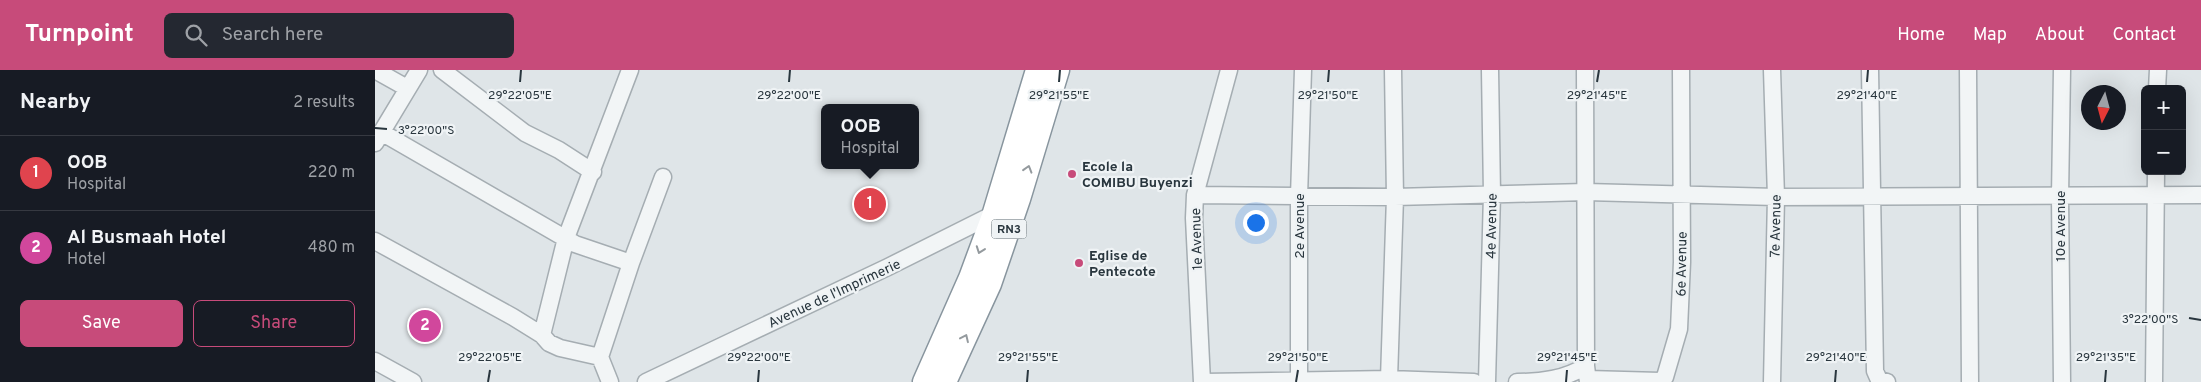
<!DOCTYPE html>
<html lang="en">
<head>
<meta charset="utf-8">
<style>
	:root { --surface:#171b24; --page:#242831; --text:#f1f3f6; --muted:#9ea1a6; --line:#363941; --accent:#c74b7a }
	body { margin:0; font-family:Overpass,sans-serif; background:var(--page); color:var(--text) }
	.controls { position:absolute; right:15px; top:15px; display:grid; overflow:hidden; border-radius:8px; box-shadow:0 5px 20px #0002 }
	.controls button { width:45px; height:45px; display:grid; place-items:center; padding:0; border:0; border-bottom:1px solid var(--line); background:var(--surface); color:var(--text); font:25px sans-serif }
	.compass { position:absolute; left:1706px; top:15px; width:45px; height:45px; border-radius:50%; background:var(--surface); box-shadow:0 5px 20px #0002; rotate:186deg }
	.you { position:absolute; left:880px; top:152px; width:18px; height:18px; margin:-12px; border:4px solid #fff; border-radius:50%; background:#1a73e8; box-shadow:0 0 0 8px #1a73e833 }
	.badge { display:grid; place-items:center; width:32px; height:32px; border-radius:50%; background:var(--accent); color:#fff; font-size:16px; font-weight:700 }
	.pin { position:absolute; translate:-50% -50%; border:2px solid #fff; box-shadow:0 1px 5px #0006 }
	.popup { position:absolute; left:446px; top:34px; width:98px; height:65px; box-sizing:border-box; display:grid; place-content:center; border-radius:8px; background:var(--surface); filter:drop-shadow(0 1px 4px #0005); font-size:16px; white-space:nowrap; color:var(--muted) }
	.popup b { font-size:19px; color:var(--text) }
	.popup::after { content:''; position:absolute; left:50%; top:100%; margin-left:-10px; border:10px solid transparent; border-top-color:var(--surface) }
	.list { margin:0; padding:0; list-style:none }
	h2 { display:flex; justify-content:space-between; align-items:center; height:65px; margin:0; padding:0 20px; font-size:21px }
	h2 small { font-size:16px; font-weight:400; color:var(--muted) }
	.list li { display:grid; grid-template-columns:32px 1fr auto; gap:15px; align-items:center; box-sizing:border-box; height:75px; padding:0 20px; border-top:1px solid var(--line) }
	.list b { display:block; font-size:19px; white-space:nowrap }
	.list p { margin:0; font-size:16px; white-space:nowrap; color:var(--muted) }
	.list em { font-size:16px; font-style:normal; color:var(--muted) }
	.actions { display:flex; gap:10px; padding:15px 20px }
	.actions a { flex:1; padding:11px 0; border:1px solid var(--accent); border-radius:8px; text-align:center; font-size:18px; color:var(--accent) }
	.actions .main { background:var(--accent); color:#fff }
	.icon { flex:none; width:28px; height:28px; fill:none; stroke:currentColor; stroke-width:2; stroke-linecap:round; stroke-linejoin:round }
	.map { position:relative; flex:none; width:1826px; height:312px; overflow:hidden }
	header { display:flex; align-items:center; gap:30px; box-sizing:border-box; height:70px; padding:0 25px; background:var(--accent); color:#fff }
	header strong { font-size:24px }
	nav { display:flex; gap:28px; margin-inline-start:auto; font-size:18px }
	.search { width:350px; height:45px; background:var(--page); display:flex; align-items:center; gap:12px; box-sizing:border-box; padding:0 18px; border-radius:8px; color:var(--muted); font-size:19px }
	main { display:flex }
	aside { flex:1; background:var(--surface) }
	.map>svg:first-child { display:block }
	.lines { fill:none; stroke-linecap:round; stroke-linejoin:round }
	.minor-casing { stroke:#a5adb2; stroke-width:19 }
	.highway-casing { stroke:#88959e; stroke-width:25 }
	.minor { stroke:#f2f5f6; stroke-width:16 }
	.highway { stroke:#fff; stroke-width:22 }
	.oneway { stroke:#949a9e }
	.ticks { fill:none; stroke:#29363e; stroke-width:2 }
	.poi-dot { fill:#c74b7a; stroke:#eff3f5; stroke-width:2 }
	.labels { text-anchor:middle; stroke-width:4.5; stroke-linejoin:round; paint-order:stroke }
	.shield { fill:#eff3f5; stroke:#646f75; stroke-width:1 }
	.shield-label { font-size:12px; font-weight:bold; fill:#29363e }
	.poi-label { font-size:14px; font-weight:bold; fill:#29363e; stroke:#eff3f5; text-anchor:start }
	.street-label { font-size:14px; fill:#29363e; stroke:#eff3f5 }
	.ticks-label { font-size:12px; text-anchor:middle; fill:#29363e; stroke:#eff3f5; stroke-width:4.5; stroke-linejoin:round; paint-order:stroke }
</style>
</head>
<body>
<header>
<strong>Turnpoint</strong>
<div class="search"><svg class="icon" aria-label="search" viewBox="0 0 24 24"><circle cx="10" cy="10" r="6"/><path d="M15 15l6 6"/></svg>Search here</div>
<nav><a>Home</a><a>Map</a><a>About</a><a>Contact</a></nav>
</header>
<main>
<aside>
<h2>Nearby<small>2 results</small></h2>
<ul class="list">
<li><span class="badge" style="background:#e0444e">1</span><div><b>OOB</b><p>Hospital</p></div><em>220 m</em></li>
<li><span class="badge" style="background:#d1479c">2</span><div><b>Al Busmaah Hotel</b><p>Hotel</p></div><em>480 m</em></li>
</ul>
<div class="actions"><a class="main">Save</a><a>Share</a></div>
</aside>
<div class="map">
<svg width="1826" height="312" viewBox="0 0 1826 312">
	<rect width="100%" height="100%" fill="#dfe5e8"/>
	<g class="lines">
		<defs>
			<path id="minor" d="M 0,0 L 32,18
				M 67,0 L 150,63 L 184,80 L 218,102
				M 1210,0 L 1211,296 L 1213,312
				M 1397,0 L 1401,127 L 1397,312
				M 1495,0 L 1500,301 L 1504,310 L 1512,312
				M 1593,0 L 1595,312
				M 1687,0 L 1685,127 L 1687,312
				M 1782,19 L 1783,0
				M 6,62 L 200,174 L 256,193
				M 0,73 L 44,0
				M 820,125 L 1020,127 L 1211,122 L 1401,127 L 1826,125
				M 0,171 L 138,247 L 167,265 L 174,273 L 185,278 L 225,287
				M 167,265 L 191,168 L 255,0
				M 0,291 L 38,312
				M 1014,309 L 1020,127 L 1018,0
				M 1213,309 L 1285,311 L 1290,307 L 1304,259 L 1307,192 L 1306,0
				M 235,312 L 225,287 L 256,193 L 288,107
				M 271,312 L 513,197 L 623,142
				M 827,312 L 819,148 L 820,125 L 854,0
				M 828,312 L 1014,309 L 1099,312
				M 924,312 L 924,127 L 928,0
				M 1112,312 L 1117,124 L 1115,0
				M 1142,312 C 1167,312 1190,309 1211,296
				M 1779,312 L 1781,101"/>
			<path id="highway" d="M 549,312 L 595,208 L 618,146 L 662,0
				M 570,312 L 615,214 L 644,129 L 683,0"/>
		</defs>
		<use href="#minor" class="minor-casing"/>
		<use href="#highway" class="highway-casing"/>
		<use href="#minor" class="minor"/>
		<use href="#highway" class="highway"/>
	</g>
	<defs><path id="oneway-chevron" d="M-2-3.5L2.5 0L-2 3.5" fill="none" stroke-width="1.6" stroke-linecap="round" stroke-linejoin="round" transform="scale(1.25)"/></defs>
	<g class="oneway">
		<use href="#oneway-chevron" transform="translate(653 99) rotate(-73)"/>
		<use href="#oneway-chevron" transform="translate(605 180) rotate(110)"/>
		<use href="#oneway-chevron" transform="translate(590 268) rotate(-65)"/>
	</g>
	<path class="ticks" d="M 145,12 L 146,0M 414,12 L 415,0M 684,12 L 685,0M 953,12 L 954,0M 1222,12 L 1224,0M 1492,12 L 1493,0M 0,58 L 12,59M 1814,248 L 1826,250M 113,312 L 115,300M 383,312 L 384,300M 652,312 L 653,300M 921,312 L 923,300M 1191,312 L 1192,300M 1460,312 L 1461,300M 1730,312 L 1731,300"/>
	<g class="poi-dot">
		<circle cx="697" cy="104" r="5"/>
		<circle cx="704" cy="193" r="5"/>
	</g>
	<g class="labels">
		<rect class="shield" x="616.5" y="149.5" width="35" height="19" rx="4"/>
		<g class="shield-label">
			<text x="634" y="163">RN3</text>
		</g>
		<g class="poi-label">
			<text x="707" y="101">Ecole la<tspan x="707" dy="16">COMIBU Buyenzi</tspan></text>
			<text x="714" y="190">Eglise de<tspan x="714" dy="16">Pentecote</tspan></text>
		</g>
		<g class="street-label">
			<text transform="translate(924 156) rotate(-90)" y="5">2e Avenue</text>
			<text transform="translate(1116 156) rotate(-89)" y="5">4e Avenue</text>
			<text transform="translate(1400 156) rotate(-89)" y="5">7e Avenue</text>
			<text transform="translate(1685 156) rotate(-90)" y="5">10e Avenue</text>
			<text transform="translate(821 169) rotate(-92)" y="5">1e Avenue</text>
			<text transform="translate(1306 194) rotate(-89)" y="5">6e Avenue</text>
			<text transform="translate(459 223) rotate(-25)" y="5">Avenue de l'Imprimerie</text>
		</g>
	</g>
	<g class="ticks-label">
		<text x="145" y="29">29°22'05"E</text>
		<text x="414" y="29">29°22'00"E</text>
		<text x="684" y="29">29°21'55"E</text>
		<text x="953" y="29">29°21'50"E</text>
		<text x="1222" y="29">29°21'45"E</text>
		<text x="1492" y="29">29°21'40"E</text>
		<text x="51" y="64">3°22'00"S</text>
		<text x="1775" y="253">3°22'00"S</text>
		<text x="115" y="291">29°22'05"E</text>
		<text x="384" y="291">29°22'00"E</text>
		<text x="653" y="291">29°21'55"E</text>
		<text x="923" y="291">29°21'50"E</text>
		<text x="1192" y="291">29°21'45"E</text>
		<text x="1461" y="291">29°21'40"E</text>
		<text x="1731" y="291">29°21'35"E</text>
	</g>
</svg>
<div class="controls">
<button>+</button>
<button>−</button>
</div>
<svg class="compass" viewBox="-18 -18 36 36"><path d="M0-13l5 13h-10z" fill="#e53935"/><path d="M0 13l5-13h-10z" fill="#9ea1a6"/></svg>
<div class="you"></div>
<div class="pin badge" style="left:495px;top:134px;background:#e0444e">1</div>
<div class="popup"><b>OOB</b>Hospital</div>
<div class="pin badge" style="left:50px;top:256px;background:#d1479c">2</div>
</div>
</main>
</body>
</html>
